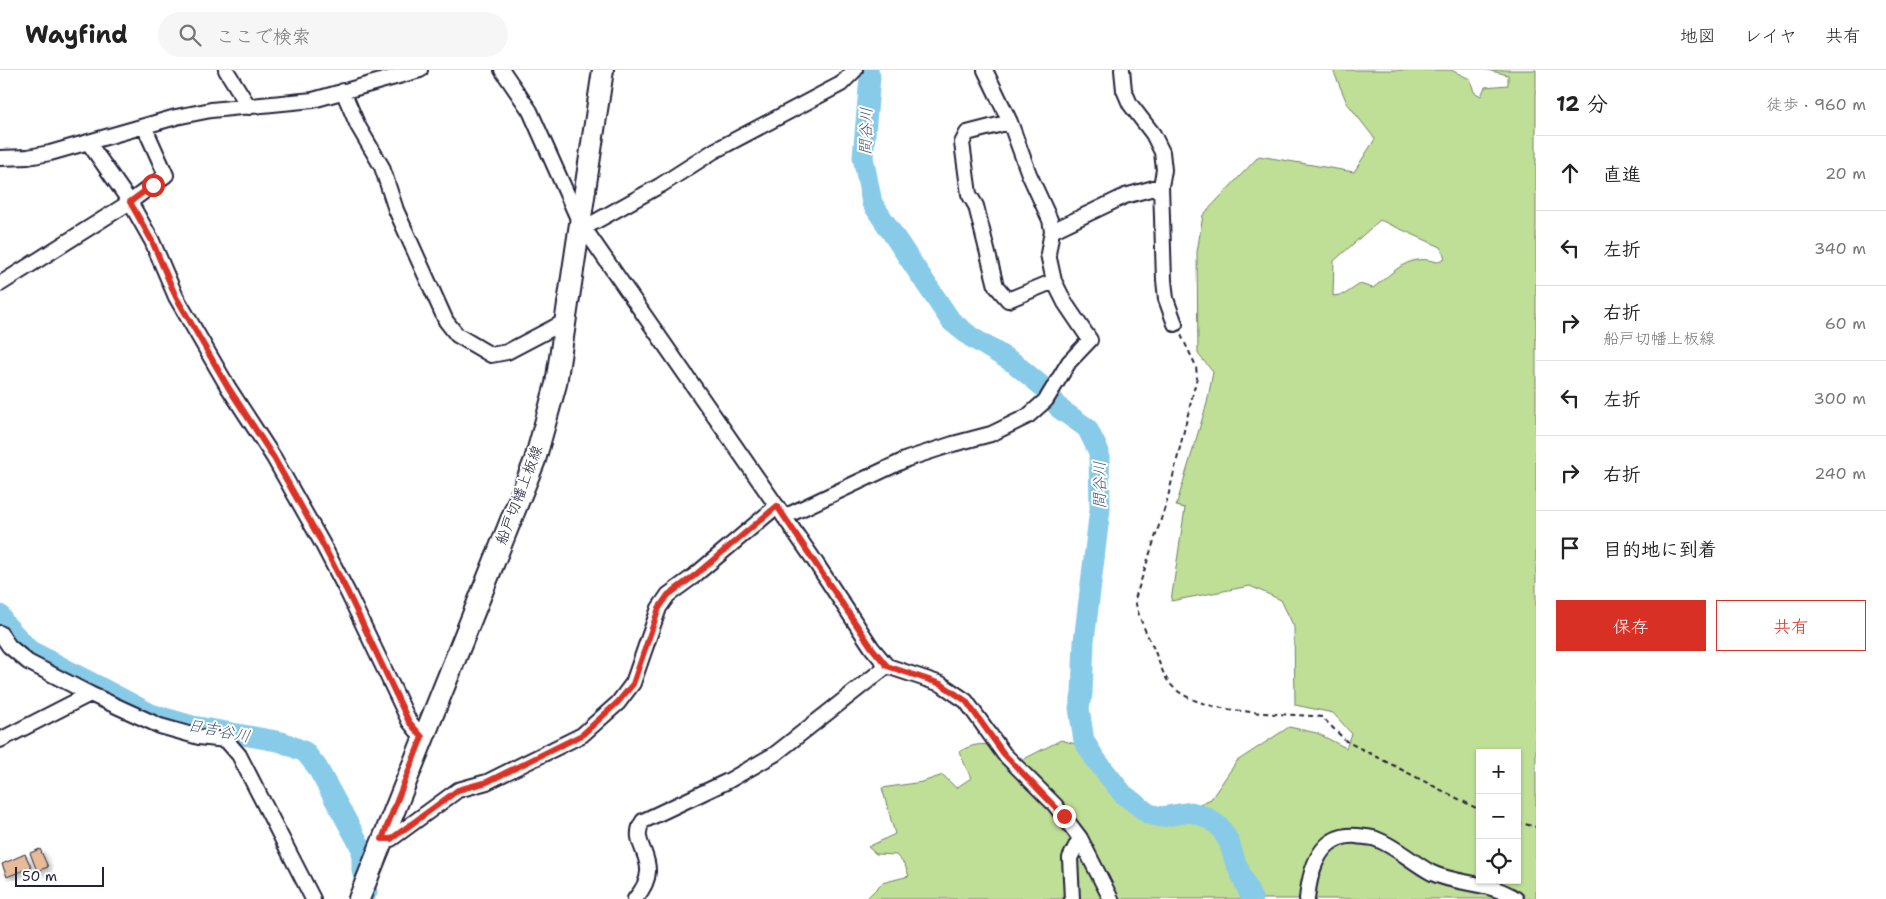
<!DOCTYPE html>
<html lang="ja">
<head>
<meta charset="utf-8">
<style>
	:root { --surface:#fff; --page:#f6f6f6; --text:#222; --muted:#767676; --line:#e0e0e0; --accent:#d93025 }
	body { margin:0; font-family:"Shantell Sans","Klee One",sans-serif; background:var(--page); color:var(--text) }
	.controls { position:absolute; right:15px; bottom:15px; display:grid; overflow:hidden; border-radius:0px; box-shadow:0 1px 4px #0004 }
	.controls button { width:45px; height:45px; display:grid; place-items:center; padding:0; border:0; border-bottom:1px solid var(--line); background:var(--surface); color:var(--text); font:25px sans-serif }
	.scale { position:absolute; left:15px; bottom:12px; width:89px; box-sizing:border-box; padding-left:5px; border:2px solid #22223b; border-top:0; font-size:14px; line-height:18px; white-space:nowrap; color:#22223b; -webkit-text-stroke:4px #fff; paint-order:stroke }
	.stop { position:absolute; width:15px; height:15px; margin:-11px; border:4px solid #d93025; border-radius:50%; background:#fff }
	.stop.end { background:#d93025; border-color:#fff; box-shadow:0 1px 5px #0008 }
	.list { margin:0; padding:0; list-style:none }
	h2 { display:flex; justify-content:space-between; align-items:center; height:65px; margin:0; padding:0 20px; font-size:21px }
	h2 small { font-size:16px; font-weight:400; color:var(--muted) }
	.list li { display:grid; grid-template-columns:32px 1fr auto; gap:15px; align-items:center; box-sizing:border-box; height:75px; padding:0 20px; border-top:1px solid var(--line) }
	.list b { display:block; font-size:19px; white-space:nowrap }
	.list p { margin:0; font-size:16px; white-space:nowrap; color:var(--muted) }
	.list em { font-size:16px; font-style:normal; color:var(--muted) }
	.actions { display:flex; gap:10px; padding:15px 20px }
	.actions a { flex:1; padding:11px 0; border:1px solid var(--accent); border-radius:0px; text-align:center; font-size:18px; color:var(--accent) }
	.actions .main { background:var(--accent); color:#fff }
	.icon { flex:none; width:28px; height:28px; fill:none; stroke:currentColor; stroke-width:2; stroke-linecap:round; stroke-linejoin:round }
	.map { position:relative; flex:none; width:1536px; height:829px; overflow:hidden }
	header { display:flex; align-items:center; gap:30px; box-sizing:border-box; height:70px; padding:0 25px; background:var(--surface); border-bottom:1px solid var(--line) }
	header strong { font-size:24px }
	nav { display:flex; gap:28px; margin-inline-start:auto; font-size:18px }
	.search { width:350px; height:45px; background:var(--page); display:flex; align-items:center; gap:12px; box-sizing:border-box; padding:0 18px; border-radius:28px; color:var(--muted); font-size:19px }
	main { display:flex }
	aside { flex:1; background:var(--surface) }
	.map>svg:first-child { display:block }
	.green { fill:#bfde96; stroke:#708068; fill-rule:evenodd }
	.lines { fill:none; stroke-linecap:round; stroke-linejoin:round }
	.river { stroke:#88cbe9; stroke-width:21 }
	.building { fill:#e8ba98; stroke:#22223b; filter:url(#shadow) }
	.street-casing { stroke:#22223b; stroke-width:18 }
	.secondary-casing { stroke:#22223b; stroke-width:24 }
	.path { stroke:#22223b; stroke-width:2; stroke-dasharray:5 4; stroke-linecap:butt }
	.street { stroke:#fff; stroke-width:14 }
	.secondary { stroke:#fff; stroke-width:20 }
	.route { stroke:#d93025; stroke-width:6 }
	.labels { text-anchor:middle; stroke-width:4; stroke-linejoin:round; paint-order:stroke }
	.street-label { font-size:15px; fill:#22223b; stroke:#fff }
	.water-label { font-size:16px; font-style:italic; fill:#465d78; stroke:#fff }
</style>
</head>
<body>
<header>
<strong>Wayfind</strong>
<div class="search"><svg class="icon" aria-label="search" viewBox="0 0 24 24"><circle cx="10" cy="10" r="6"/><path d="M15 15l6 6"/></svg>ここで検索</div>
<nav><a>地図</a><a>レイヤ</a><a>共有</a></nav>
</header>
<main>
<div class="map">
<svg width="1536" height="829" viewBox="0 0 1536 829">
	<defs>
		<filter id="shadow"><feDropShadow dx="4" dy="4" stdDeviation="2.5" flood-color="#0004"/></filter>
	</defs>
	<rect width="100%" height="100%" fill="#fff"/>
	<filter id="ink" filterUnits="userSpaceOnUse"><feTurbulence type="fractalNoise" baseFrequency=".02" numOctaves="2"/><feDisplacementMap in="SourceGraphic" scale="10" xChannelSelector="R" yChannelSelector="G"/><feConvolveMatrix kernelMatrix="1 2 1 2 8 2 1 2 1" color-interpolation-filters="sRGB"/></filter>
	<g filter="url(#ink)">
		<path class="green" d="M 1333,0 L 1451,0 L 1470,9 L 1474,22 L 1481,26 L 1485,17 L 1508,15 L 1508,5 L 1487,0 L 1536,0 L 1536,829 L 866,829 L 882,813 L 909,806 L 905,795 L 896,785 L 876,784 L 868,777 L 895,764 L 882,718 L 922,712 L 943,705 L 956,718 L 971,708 L 959,682 C 984,666 1000,679 1024,689 L 1061,670 L 1079,675 L 1113,723 L 1161,738 L 1193,737 L 1211,729 L 1237,691 L 1289,657 L 1317,663 L 1346,678 L 1352,664 L 1333,643 L 1295,635 L 1294,557 L 1281,530 L 1250,516 L 1171,531 L 1185,438 L 1176,436 L 1207,333 L 1213,302 L 1198,284 L 1197,182 L 1203,145 L 1259,86 L 1354,102 L 1375,69 L 1347,33 ZM 1380,150 L 1441,177 L 1445,188 L 1437,192 C 1409,183 1395,201 1373,218 L 1360,214 L 1345,224 L 1333,226 L 1334,191 ZM 1480,683 L 1517,683 L 1517,810 L 1480,810 Z"/>
		<g class="lines">
			<path class="river" d="M 868,0 L 870,7 L 863,87 L 872,133 L 951,251 L 971,267 L 1014,293 L 1043,317 L 1060,339 L 1087,358 L 1099,382 L 1100,439 L 1084,571 L 1082,624 L 1079,638 L 1084,671 L 1096,690 L 1123,724 L 1149,744 L 1161,747 L 1191,742 L 1206,747 L 1220,757 L 1229,772 L 1235,791 L 1252,829
				M 0,545 L 4,553 L 29,580 L 151,644 L 193,656 L 282,672 L 305,682 L 317,697 L 362,779 L 362,800 L 367,822"/>
		</g>
		<path class="building" d="M 40,779 L 48,797 L 37,801 L 30,783 Z
			M 25,784 L 31,797 L 7,807 L 2,794 Z"/>
		<g class="lines">
			<defs>
				<path id="street" d="M 226,0 L 249,37
					M 502,0 L 530,41 L 579,151 L 812,487 L 872,578 L 887,596 L 941,614 L 966,631 L 1004,684 L 1055,735 L 1080,768 L 1111,829
					M 1122,0 L 1124,20 L 1130,34 L 1153,64 L 1162,82 L 1164,100 L 1161,116 L 1164,210 L 1166,229 L 1175,254
					M 343,21 L 358,56 L 382,97 L 396,140 L 446,251 L 457,265 L 491,285 L 507,282 L 566,251
					M 1010,52 L 967,63 L 962,73 L 969,124 L 976,136 L 996,216 L 1008,230 L 1054,211
					M 88,72 L 130,132 L 152,171 L 176,227 L 228,317 L 274,388 L 322,473 L 348,523 L 409,651 L 422,667
					M 0,88 L 28,87 L 50,83 L 176,47 L 211,40 L 313,30 L 420,0
					M 584,158 L 661,115 L 714,81 L 841,14 L 855,0
					M 1052,161 L 1125,126 L 1161,116
					M 0,214 L 130,132 L 166,105 L 144,56
					M 784,447 L 907,389 L 953,374 L 991,364 L 1028,346 L 1046,330 L 1069,292 L 1090,270 L 1065,233 L 1054,211 L 1048,184 L 1052,161 L 1050,150 L 1029,104 L 1010,52 L 985,0
					M 0,563 L 9,576 L 28,592 L 90,624 L 160,656 L 199,667 L 226,670 L 239,685 L 313,829
					M 0,670 L 90,624
					M 382,769 L 391,769 L 458,720 L 487,712 L 582,665 L 618,633 L 633,613 L 659,538 L 668,525 L 694,506 L 777,436
					M 635,829 C 668,791 626,776 643,751 L 728,711 L 775,684 L 887,596
					M 1072,829 L 1070,788 L 1080,768
					M 1307,829 C 1310,799 1320,763 1357,766 C 1363,767 1371,767 1376,769 C 1397,777 1413,793 1432,803 C 1458,815 1489,811 1516,829"/>
				<path id="secondary" d="M 359,829 L 535,390 L 556,314 L 603,0"/>
			</defs>
			<use href="#street" class="street-casing"/>
			<use href="#secondary" class="secondary-casing"/>
			<path class="path" d="M 1181,265 L 1196,296 L 1197,307 L 1167,431 L 1135,529 C 1138,547 1146,562 1154,579 C 1158,589 1162,602 1168,611 C 1193,647 1281,642 1322,647 L 1346,671 L 1480,740
				M 1517,752 L 1536,757"/>
			<use href="#street" class="street"/>
			<use href="#secondary" class="secondary"/>
		</g>
	</g>
	<g class="lines" filter="url(#ink)">
		<path class="route" d="M 153,115 L 130,132 L 152,171 L 176,227 L 228,317 L 274,388 L 322,473 L 348,523 L 409,652 L 422,667 L 382,769 L 391,769 L 458,720 L 487,712 L 582,665 L 618,632 L 633,614 L 659,538 L 668,525 L 694,506 L 777,436 L 872,578 L 887,596 L 941,614 L 966,631 L 1004,684 L 1064,746"/>
	</g>
	<g class="labels">
		<g class="street-label">
			<text transform="translate(519 425) rotate(-69)" y="5">船戸切幡上板線</text>
		</g>
		<g class="water-label">
			<text transform="translate(865 61) rotate(-88)" y="6">間谷川</text>
			<text transform="translate(1099 415) rotate(-90)" y="6">間谷川</text>
			<text transform="translate(219 660) rotate(11)" y="6">日吉谷川</text>
		</g>
	</g>
</svg>
<div class="controls">
<button>+</button>
<button>−</button>
<button><svg class="icon" aria-label="locate" viewBox="0 0 24 24"><circle cx="12" cy="12" r="6"/><path d="M12 2v4M12 18v4M2 12h4M18 12h4"/></svg></button>
</div>
<div class="scale">50 m</div>
<div class="stop" style="left:153px;top:115px"></div>
<div class="stop end" style="left:1064px;top:746px"></div>
</div>
<aside>
<h2>12 分<small>徒歩 · 960 m</small></h2>
<ul class="list">
<li><svg class="icon" aria-label="ahead" viewBox="0 0 24 24"><path d="M12 20V5M6 11l6-6 6 6"/></svg><div><b>直進</b></div><em>20 m</em></li>
<li><svg class="icon" aria-label="left" viewBox="0 0 24 24"><path d="M17 20v-9H6M10 6l-5 5 5 5"/></svg><div><b>左折</b></div><em>340 m</em></li>
<li><svg class="icon" aria-label="right" viewBox="0 0 24 24"><path d="M7 20v-9h11M14 6l5 5-5 5"/></svg><div><b>右折</b><p>船戸切幡上板線</p></div><em>60 m</em></li>
<li><svg class="icon" aria-label="left" viewBox="0 0 24 24"><path d="M17 20v-9H6M10 6l-5 5 5 5"/></svg><div><b>左折</b></div><em>300 m</em></li>
<li><svg class="icon" aria-label="right" viewBox="0 0 24 24"><path d="M7 20v-9h11M14 6l5 5-5 5"/></svg><div><b>右折</b></div><em>240 m</em></li>
<li><svg class="icon" aria-label="arrive" viewBox="0 0 24 24"><path d="M6 21V4h12l-3 4 3 4H6"/></svg><div><b>目的地に到着</b></div></li>
</ul>
<div class="actions"><a class="main">保存</a><a>共有</a></div>
</aside>
</main>
</body>
</html>
